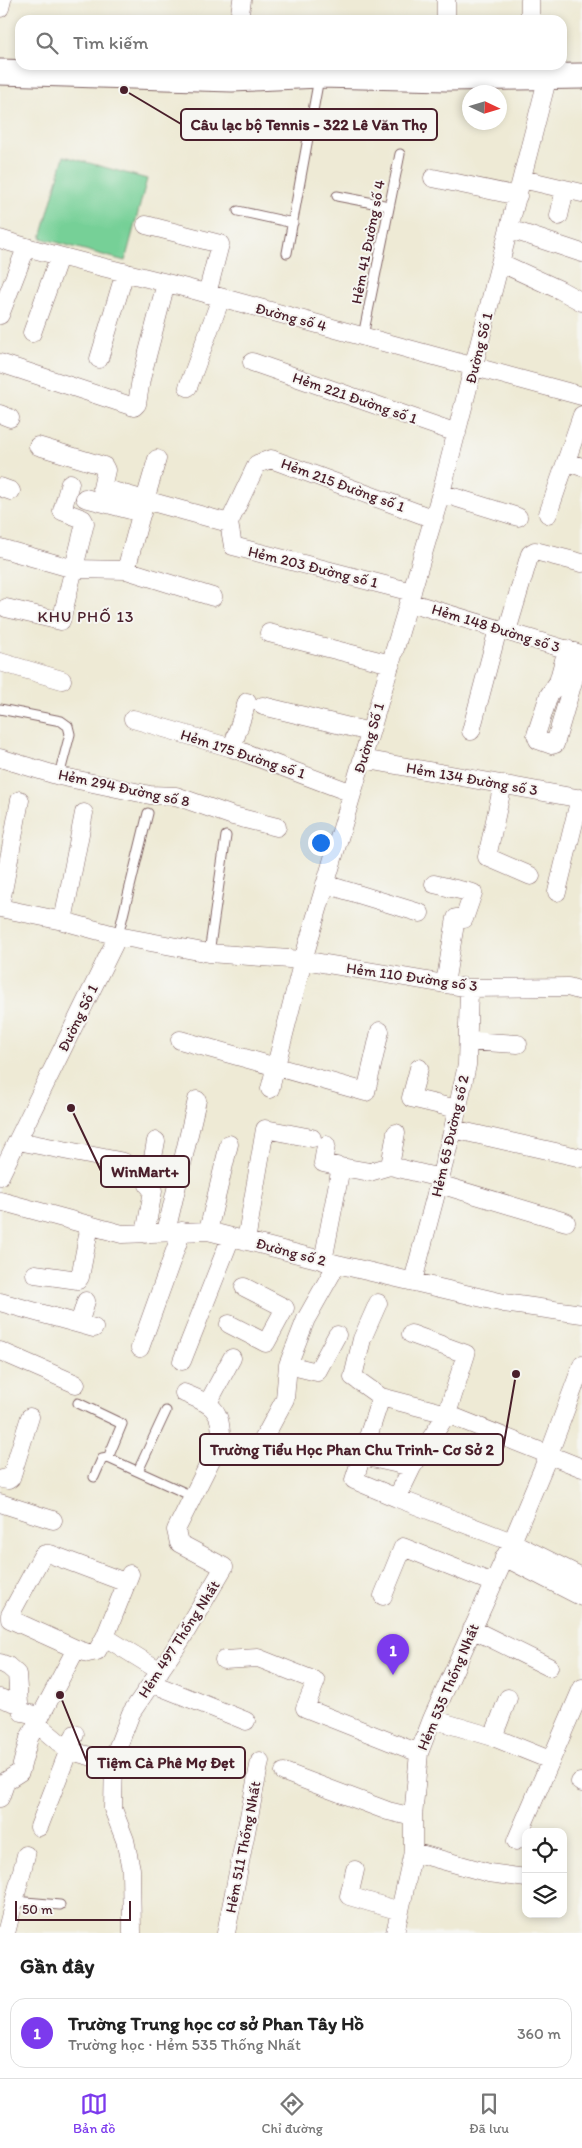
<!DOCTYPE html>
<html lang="vi">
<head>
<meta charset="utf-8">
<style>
	:root { --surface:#fff; --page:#f2f2f2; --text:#222; --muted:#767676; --line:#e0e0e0; --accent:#7c3aed }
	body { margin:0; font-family:Itim,sans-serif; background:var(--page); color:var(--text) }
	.controls { position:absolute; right:15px; bottom:15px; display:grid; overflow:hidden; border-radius:10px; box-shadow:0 2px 8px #0003 }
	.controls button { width:45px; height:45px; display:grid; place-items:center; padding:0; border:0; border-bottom:1px solid var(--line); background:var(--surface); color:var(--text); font:25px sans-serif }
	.compass { position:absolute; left:462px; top:85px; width:45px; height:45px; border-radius:50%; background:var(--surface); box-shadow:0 2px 8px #0003; rotate:94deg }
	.scale { position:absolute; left:15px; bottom:12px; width:116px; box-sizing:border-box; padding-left:5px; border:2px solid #4a1f2b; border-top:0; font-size:14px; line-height:18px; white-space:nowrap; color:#4a1f2b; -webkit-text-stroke:4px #f6f6f2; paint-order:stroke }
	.you { position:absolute; left:320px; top:842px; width:18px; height:18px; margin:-12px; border:4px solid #fff; border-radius:50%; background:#1a73e8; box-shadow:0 0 0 8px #1a73e833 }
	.badge { display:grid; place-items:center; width:32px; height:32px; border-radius:50%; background:var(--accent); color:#fff; font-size:16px; font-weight:700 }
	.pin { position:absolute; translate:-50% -41px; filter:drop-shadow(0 1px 2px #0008) }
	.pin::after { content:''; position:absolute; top:26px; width:18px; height:15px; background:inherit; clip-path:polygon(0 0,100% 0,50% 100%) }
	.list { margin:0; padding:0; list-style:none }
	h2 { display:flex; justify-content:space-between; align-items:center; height:65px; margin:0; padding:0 20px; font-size:21px }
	h2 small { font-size:16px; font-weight:400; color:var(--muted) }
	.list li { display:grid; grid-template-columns:32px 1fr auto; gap:15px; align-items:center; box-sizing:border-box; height:70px; margin:0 10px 10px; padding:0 10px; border:1px solid var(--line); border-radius:15px }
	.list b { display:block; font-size:19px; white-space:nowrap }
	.list p { margin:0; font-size:16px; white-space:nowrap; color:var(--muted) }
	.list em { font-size:16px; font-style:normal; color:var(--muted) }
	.icon { flex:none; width:28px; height:28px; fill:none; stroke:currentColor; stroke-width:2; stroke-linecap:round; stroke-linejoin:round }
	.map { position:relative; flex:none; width:582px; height:1933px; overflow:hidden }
	.search { position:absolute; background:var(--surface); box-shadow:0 2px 8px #0003; left:15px; right:15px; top:15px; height:55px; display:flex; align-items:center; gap:12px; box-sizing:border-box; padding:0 18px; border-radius:15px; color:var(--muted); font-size:19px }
	.sheet { height:145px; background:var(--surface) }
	nav { display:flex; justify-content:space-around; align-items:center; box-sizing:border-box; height:70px; border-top:1px solid var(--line); background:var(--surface); font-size:14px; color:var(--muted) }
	nav a { display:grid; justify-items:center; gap:2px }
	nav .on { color:var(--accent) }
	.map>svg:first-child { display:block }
	.green { fill:#76d097; stroke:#607861 }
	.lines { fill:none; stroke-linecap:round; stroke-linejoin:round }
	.lane-casing { stroke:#836666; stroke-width:11 }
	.street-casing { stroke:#836666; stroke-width:19 }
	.secondary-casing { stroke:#836666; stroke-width:27 }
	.lane { stroke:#fff; stroke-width:9 }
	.street { stroke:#fff; stroke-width:18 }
	.secondary { stroke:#fff; stroke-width:25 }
	.labels { text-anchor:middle; stroke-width:4; stroke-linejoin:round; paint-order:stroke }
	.street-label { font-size:15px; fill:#4a1f2b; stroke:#f6f6f2 }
	.neighbourhood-label { font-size:16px; letter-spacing:1px; fill:#4a1f2b; stroke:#f6f6f2 }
	.leader { fill:none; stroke:#4a1f2b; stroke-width:2 }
	.callout-dot { fill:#4a1f2b; stroke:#f6f6f2; stroke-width:2 }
	.callout { fill:#f6f6f2; stroke:#4a1f2b; stroke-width:2 }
	.callout-label { font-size:16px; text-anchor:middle; font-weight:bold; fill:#4a1f2b }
</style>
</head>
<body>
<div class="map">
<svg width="582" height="1933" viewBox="0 0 582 1933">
	<rect width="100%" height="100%" fill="#f6f6f2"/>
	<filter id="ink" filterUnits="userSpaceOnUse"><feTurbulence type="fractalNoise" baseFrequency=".02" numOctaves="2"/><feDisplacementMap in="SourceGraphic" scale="10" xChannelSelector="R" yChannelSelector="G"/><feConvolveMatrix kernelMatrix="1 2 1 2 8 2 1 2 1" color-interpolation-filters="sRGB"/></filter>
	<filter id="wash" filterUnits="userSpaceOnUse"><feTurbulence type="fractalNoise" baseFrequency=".0096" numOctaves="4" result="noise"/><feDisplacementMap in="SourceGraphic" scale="20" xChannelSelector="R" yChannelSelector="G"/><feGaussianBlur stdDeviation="1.12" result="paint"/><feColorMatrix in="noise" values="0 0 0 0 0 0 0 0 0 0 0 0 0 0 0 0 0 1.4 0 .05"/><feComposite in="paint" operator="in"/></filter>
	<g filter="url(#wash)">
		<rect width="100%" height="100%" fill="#eeead5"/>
		<path class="green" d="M 64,156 L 147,179 L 125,261 L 41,238 Z"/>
	</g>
	<g filter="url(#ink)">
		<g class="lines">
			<defs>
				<path id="lane" d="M 337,196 L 389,206
					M 238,211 L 293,223
					M 287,253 L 319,78
					M 363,336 L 400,154
					M 0,709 L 61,721 L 68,726 L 70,734 L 59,776
					M 118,936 L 148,813
					M 209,953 L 226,836
					M 78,1403 L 122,1424 L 108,1458 L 192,1496
					M 138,1471 L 166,1411
					M 94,1477 L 102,1459 L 108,1458
					M 14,1901 L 60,1905"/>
				<path id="street" d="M 446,0 L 446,20
					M 0,8 L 2,0
					M 239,20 L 242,0
					M 530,20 L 530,0
					M 433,178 L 518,196
					M 522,179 L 582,193
					M 559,216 L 565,189
					M 146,225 L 220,244 L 207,294
					M 510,229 L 582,253
					M 0,239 C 68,261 137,274 205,293 C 331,328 456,362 582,396
					M 501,263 L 560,290 L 582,302
					M 0,315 L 26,248
					M 32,333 L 59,257
					M 99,359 L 125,272
					M 252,362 L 457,433
					M 0,363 L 134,407 L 137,404 L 141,379 L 166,283
					M 188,387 L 221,298
					M 0,414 L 10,418
					M 38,446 L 104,466 L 106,470 L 102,488 L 145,500 L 126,570
					M 157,459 L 145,500 L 229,523 L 233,546 L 412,592
					M 567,462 L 582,467
					M 0,487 L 11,491
					M 441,493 L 518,517
					M 85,498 L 142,513
					M 548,514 L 582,415
					M 229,523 L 257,464 L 271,459 L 434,519
					M 0,548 L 74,569 L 126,570 L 213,597
					M 409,602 L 578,653
					M 6,608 L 61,621 L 85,523 L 83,519 L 62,511 L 70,483
					M 507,631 L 530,554 L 535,551 L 582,563
					M 269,633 L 391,664
					M 567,649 L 558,682 L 549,695 L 536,735 L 538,740 L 552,745 L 555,744 L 581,654
					M 0,662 L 62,680
					M 263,706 L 370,732
					M 133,719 L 232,748 L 352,793
					M 471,731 L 498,629
					M 232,748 L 247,702
					M 0,758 L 59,776 L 150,795 L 176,796 L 233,816 L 277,827
					M 363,759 L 582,799
					M 503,784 L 487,857 L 531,876
					M 325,884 L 420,913
					M 434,884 L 473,893 L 464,919 L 456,918 L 445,984
					M 557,892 L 580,798
					M 0,907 L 20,800
					M 0,908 L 63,921 L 118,936
					M 63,921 L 84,813
					M 180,1040 L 366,1092 L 380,1031
					M 468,1041 L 518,1044
					M 419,1068 L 411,1098 L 457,1109
					M 270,1089 L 303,960 L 469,988 L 568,987 L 582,991
					M 453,1129 L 582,1158
					M 396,1133 L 390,1166 L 440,1178
					M 18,1141 L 124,1162
					M 326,1145 L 323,1163 L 341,1167
					M 0,1176 L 118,936 L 209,953 L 303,960 L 441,493 L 548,76
					M 439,1184 L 566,1222
					M 0,1201 L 122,1234 L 208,1231 L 337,1264 L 504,1303 L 582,1314
					M 208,1231 L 229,1144
					M 166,1232 L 197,1100
					M 145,1234 L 153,1191 L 148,1185 L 156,1141
					M 246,1241 L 265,1129 L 312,1138
					M 323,1261 L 341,1167 L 370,1172 L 390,1166
					M 35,1274 L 78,1280 L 80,1277 L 90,1225
					M 413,1281 L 453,1129 L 467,1065 L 469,988
					M 0,1302 L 94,1328
					M 378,1303 L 362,1339 L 353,1377 L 381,1397 L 447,1414 L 582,1468
					M 79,1324 L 86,1301
					M 229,1324 L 266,1343 L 285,1308 L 244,1287
					M 411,1334 L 466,1354 L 447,1414 L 412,1467 L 397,1498 L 512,1542 L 582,1577
					M 140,1348 L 182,1231
					M 0,1351 L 76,1384
					M 182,1361 L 231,1237
					M 288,1365 L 317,1372 L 337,1335
					M 184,1393 C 211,1404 222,1408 221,1440
					M 381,1397 L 354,1480 L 397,1498
					M 208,1403 L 232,1358
					M 363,1456 L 412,1467
					M 2,1479 L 8,1480 L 11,1478 L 30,1417
					M 0,1503 L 53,1520
					M 504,1557 L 582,1597
					M 383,1596 L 403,1547 L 493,1583
					M 472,1629 L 549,1667
					M 105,1637 L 160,1671
					M 76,1649 L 10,1619 L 10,1615 L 42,1556 L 45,1554 L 50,1554 L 127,1583
					M 224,1660 L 258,1658 L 316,1681 L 305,1708 L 419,1753
					M 0,1663 L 8,1666 L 17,1674 L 19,1704 L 22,1712 L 41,1716
					M 151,1683 L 246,1721
					M 0,1698 L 19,1704
					M 432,1719 L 493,1737 L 550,1760
					M 37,1724 L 68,1750 L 93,1757 L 113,1773
					M 493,1737 L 508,1698
					M 284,1772 L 388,1811 L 413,1817
					M 580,1782 L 582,1783
					M 0,1798 L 6,1781 L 20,1772 L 29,1738 L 76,1649 L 88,1653 L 97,1651 L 105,1637 L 130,1574
					M 39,1827 L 75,1734
					M 516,1841 L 582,1688
					M 413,1852 L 489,1873 L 526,1878
					M 355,1870 L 349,1896 L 400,1911
					M 6,1933 L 26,1855
					M 132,1933 L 131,1869 L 125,1840 L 113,1809 L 114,1757 L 131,1713 L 181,1640 L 224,1567 L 179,1543 L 176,1530 L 221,1440 L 257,1451 L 285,1399 L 288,1365 L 306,1319 L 337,1264
					M 226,1933 L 260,1761
					M 395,1933 L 413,1852 L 413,1817 L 419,1753 L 432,1719 L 512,1542 L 549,1454 L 582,1365"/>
				<path id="secondary" d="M 0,72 L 232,79 L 320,75 L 447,78 L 582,76"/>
			</defs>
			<use href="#lane" class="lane-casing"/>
			<use href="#street" class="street-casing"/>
			<use href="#secondary" class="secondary-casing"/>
			<use href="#lane" class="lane"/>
			<use href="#street" class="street"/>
			<use href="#secondary" class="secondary"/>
		</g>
	</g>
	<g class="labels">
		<g class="street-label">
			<text transform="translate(368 242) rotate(-79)" y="5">Hẻm 41 Đường số 4</text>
			<text transform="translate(291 317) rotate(15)" y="5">Đường số 4</text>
			<text transform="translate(479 348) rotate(-76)" y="5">Đường Số 1</text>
			<text transform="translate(355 398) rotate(19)" y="5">Hẻm 221 Đường số 1</text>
			<text transform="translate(343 485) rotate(20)" y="5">Hẻm 215 Đường số 1</text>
			<text transform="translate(313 567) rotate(14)" y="5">Hẻm 203 Đường số 1</text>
			<text transform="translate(496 628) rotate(17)" y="5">Hẻm 148 Đường số 3</text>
			<text transform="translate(369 738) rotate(-73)" y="5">Đường Số 1</text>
			<text transform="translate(243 754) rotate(18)" y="5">Hẻm 175 Đường số 1</text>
			<text transform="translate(472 779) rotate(10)" y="5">Hẻm 134 Đường số 3</text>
			<text transform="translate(124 788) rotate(12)" y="5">Hẻm 294 Đường số 8</text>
			<text transform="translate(412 977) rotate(8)" y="5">Hẻm 110 Đường số 3</text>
			<text transform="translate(78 1018) rotate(-64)" y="5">Đường Số 1</text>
			<text transform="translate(450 1136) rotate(-77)" y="5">Hẻm 65 Đường số 2</text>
			<text transform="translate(291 1252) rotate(15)" y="5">Đường số 2</text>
			<text transform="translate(179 1639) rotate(-57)" y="5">Hẻm 497 Thống Nhất</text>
			<text transform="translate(448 1687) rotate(-67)" y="5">Hẻm 535 Thống Nhất</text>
			<text transform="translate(243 1847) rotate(-79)" y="5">Hẻm 511 Thống Nhất</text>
		</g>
		<g class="neighbourhood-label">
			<text x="86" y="622">KHU PHỐ 13</text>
		</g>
	</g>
	<path class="leader" d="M124 90L181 124M71 1108L101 1171M516 1374L503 1449M60 1695L87 1762"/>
	<g class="callout-dot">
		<circle cx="124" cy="90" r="5"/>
		<circle cx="71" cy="1108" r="5"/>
		<circle cx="516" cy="1374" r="5"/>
		<circle cx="60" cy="1695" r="5"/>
	</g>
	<g class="callout">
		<rect x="181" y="109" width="256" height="31" rx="5"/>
		<rect x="101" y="1156" width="88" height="31" rx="5"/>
		<rect x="200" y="1434" width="303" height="31" rx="5"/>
		<rect x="87" y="1747" width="158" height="31" rx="5"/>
	</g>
	<g class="callout-label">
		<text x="309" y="130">Câu lạc bộ Tennis - 322 Lê Văn Thọ</text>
		<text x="145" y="1177">WinMart+</text>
		<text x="352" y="1455">Trường Tiểu Học Phan Chu Trinh- Cơ Sở 2</text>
		<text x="166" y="1768">Tiệm Cà Phê Mợ Đẹt</text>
	</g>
</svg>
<div class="controls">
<button><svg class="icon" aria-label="locate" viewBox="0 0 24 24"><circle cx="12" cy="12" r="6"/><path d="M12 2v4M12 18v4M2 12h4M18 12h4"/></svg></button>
<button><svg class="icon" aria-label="layers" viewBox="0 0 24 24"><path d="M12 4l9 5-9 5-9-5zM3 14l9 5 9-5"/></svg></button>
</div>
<svg class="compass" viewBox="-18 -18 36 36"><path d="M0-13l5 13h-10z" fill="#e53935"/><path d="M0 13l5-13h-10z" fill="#767676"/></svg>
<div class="scale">50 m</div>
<div class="you"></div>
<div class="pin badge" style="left:393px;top:1675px">1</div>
<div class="search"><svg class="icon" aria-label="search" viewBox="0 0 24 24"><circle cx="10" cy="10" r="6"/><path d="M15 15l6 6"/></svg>Tìm kiếm</div>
</div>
<section class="sheet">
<h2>Gần đây<small></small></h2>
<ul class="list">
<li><span class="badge">1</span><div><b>Trường Trung học cơ sở Phan Tây Hồ</b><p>Trường học · Hẻm 535 Thống Nhất</p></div><em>360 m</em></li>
</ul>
</section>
<nav>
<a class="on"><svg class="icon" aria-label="map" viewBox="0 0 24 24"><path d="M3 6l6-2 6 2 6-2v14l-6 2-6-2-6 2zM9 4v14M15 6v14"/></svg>Bản đồ</a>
<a><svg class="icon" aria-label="directions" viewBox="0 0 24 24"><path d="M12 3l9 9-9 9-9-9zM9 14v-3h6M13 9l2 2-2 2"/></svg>Chỉ đường</a>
<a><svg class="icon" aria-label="saved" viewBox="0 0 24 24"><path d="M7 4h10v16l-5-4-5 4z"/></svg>Đã lưu</a>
</nav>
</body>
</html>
